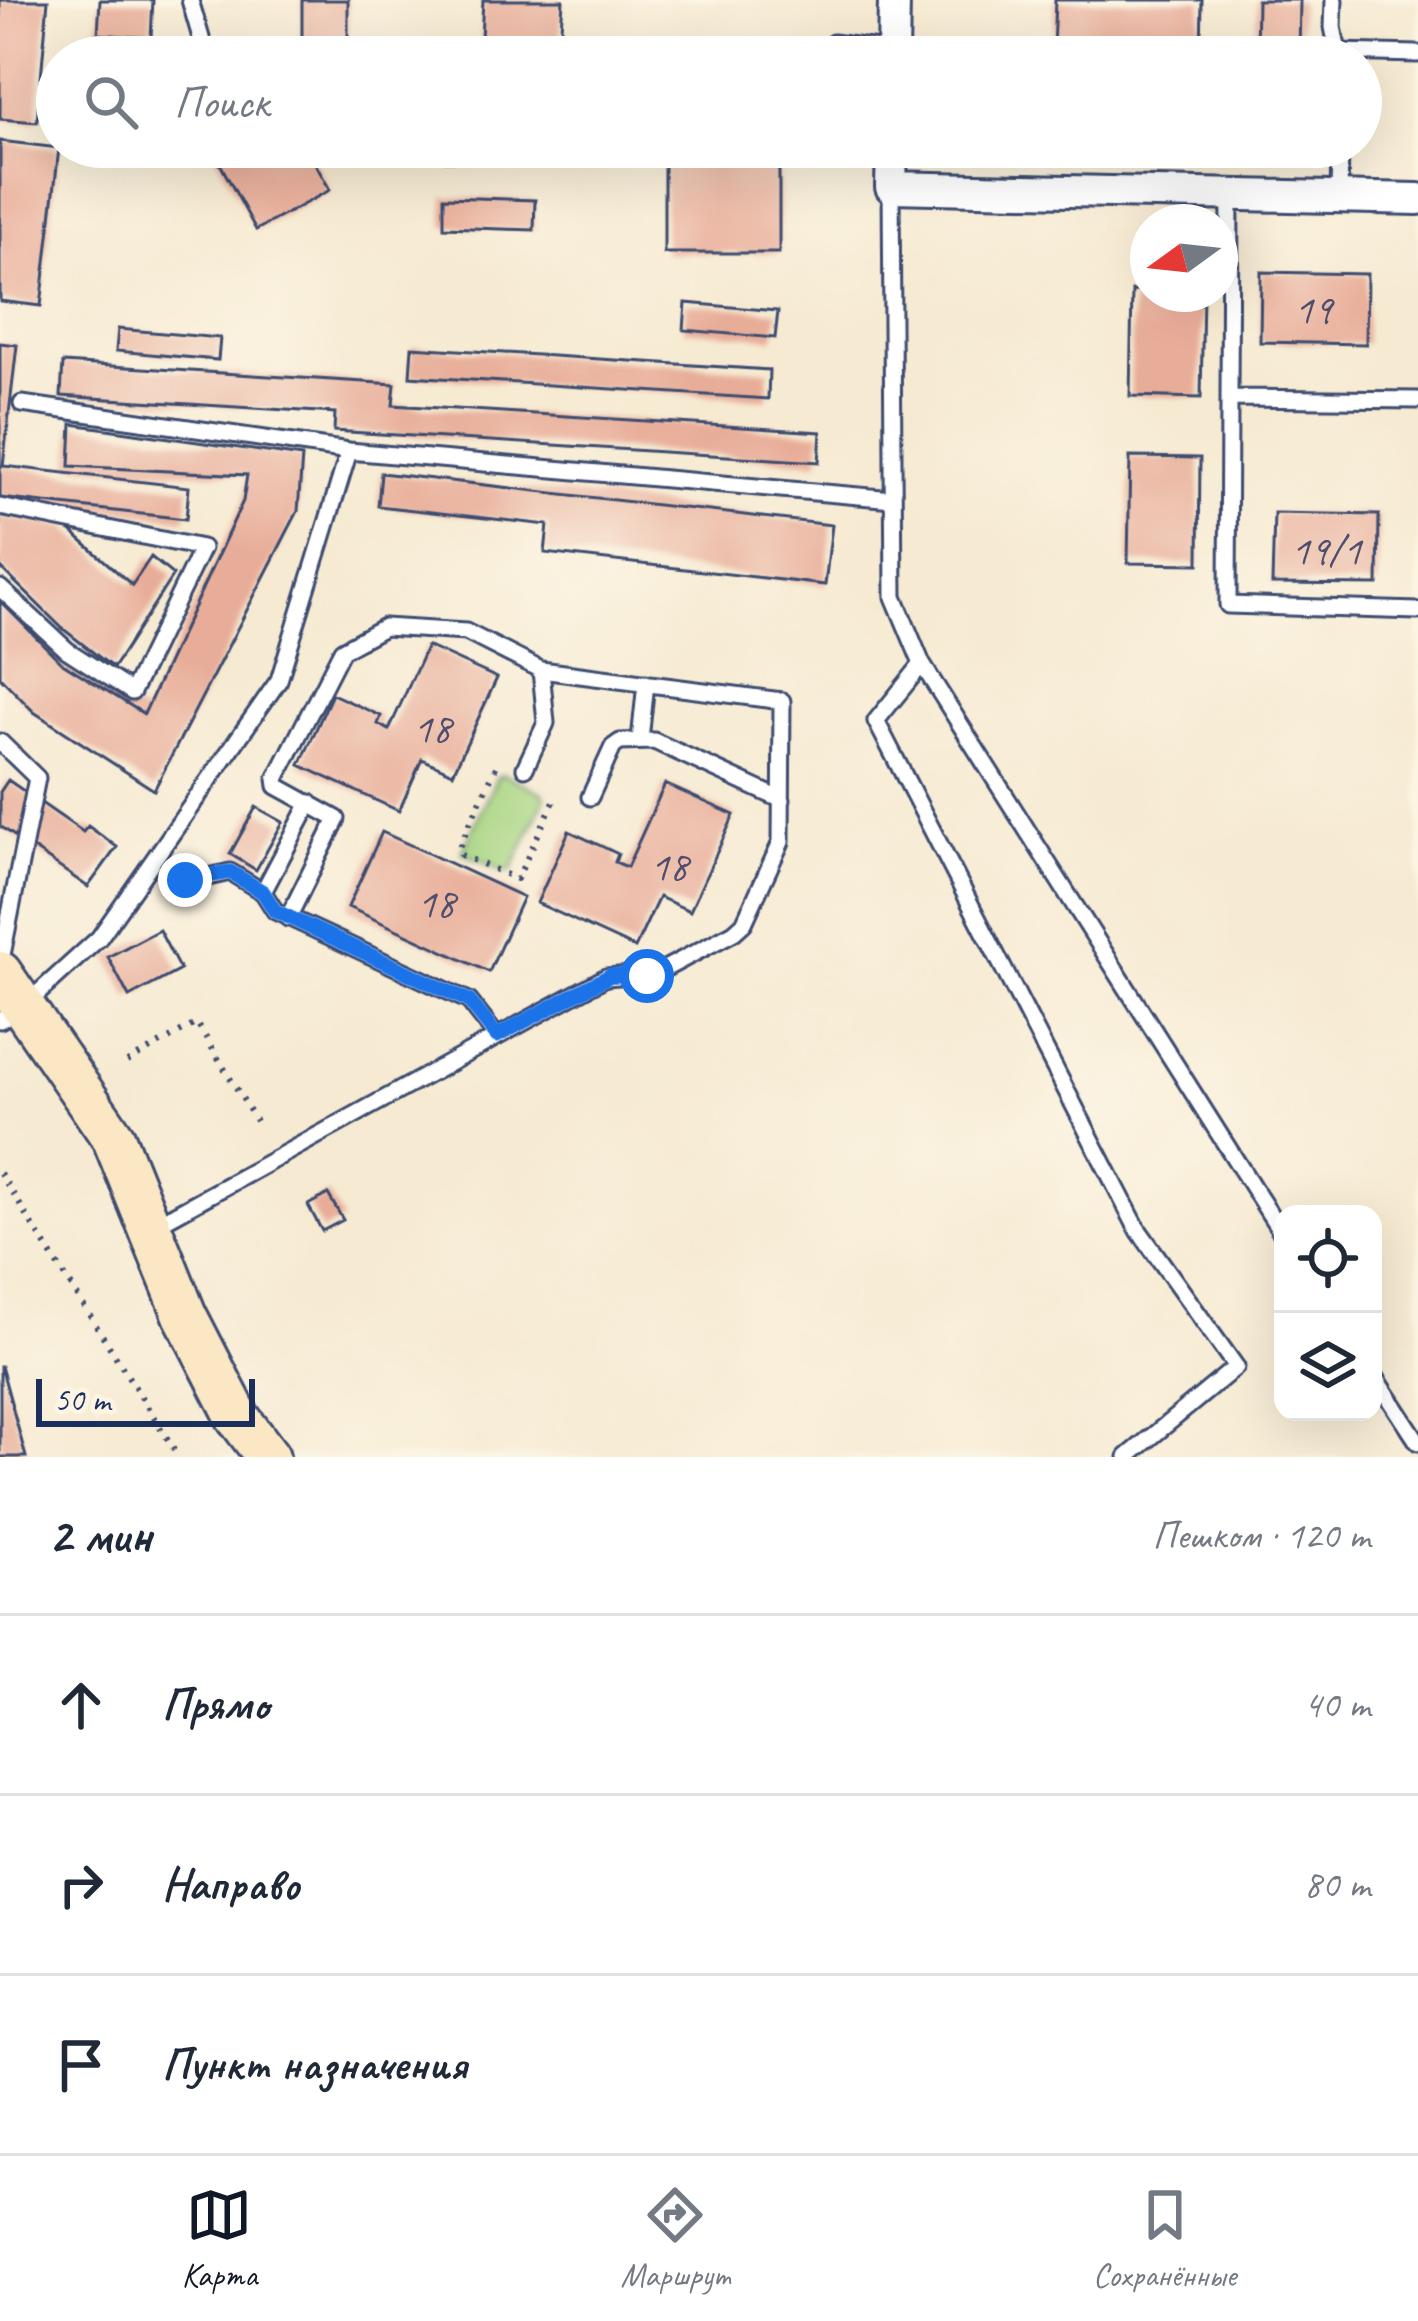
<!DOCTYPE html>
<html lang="ru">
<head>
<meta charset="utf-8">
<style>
	:root { --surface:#fff; --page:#f6f6f7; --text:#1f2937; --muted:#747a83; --line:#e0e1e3; --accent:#111827 }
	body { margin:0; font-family:Caveat,sans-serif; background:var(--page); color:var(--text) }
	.controls { position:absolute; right:36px; bottom:36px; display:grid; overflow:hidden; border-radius:24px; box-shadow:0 12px 48px #0002 }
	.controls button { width:108px; height:108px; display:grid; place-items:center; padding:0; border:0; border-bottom:3px solid var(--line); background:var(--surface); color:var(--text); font:60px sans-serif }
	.compass { position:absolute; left:1130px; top:204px; width:108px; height:108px; border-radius:50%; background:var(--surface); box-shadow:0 12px 48px #0002; rotate:255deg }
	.scale { position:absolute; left:36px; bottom:30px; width:219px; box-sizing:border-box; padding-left:12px; border:6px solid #1b2f5e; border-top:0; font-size:33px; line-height:42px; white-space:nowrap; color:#1b2f5e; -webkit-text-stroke:9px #fcf5e5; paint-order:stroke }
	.stop { position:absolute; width:36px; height:36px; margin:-27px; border:9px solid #1a73e8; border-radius:50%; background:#fff }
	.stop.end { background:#1a73e8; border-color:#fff; box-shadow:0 3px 12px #0008 }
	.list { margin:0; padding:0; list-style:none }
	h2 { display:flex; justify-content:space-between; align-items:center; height:156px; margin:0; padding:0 48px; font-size:51px }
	h2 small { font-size:39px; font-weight:400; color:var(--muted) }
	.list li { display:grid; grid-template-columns:78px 1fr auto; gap:36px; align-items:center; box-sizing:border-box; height:180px; padding:0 48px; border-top:3px solid var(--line) }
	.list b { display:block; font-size:45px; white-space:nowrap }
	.list em { font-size:39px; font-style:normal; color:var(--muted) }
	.icon { flex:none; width:66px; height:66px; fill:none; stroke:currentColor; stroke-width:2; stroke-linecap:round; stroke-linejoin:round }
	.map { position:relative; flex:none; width:1418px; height:1457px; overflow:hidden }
	.search { position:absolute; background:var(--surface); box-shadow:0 12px 48px #0002; left:36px; right:36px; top:36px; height:132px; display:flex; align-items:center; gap:30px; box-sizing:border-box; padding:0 42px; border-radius:66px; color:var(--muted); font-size:45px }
	.sheet { height:696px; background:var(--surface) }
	nav { display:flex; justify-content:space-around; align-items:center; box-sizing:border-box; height:168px; border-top:3px solid var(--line); background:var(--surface); font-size:33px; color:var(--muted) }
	nav a { display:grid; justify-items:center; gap:6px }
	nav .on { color:var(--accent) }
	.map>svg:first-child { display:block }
	.green { fill:#a8d683; stroke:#628270; stroke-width:3 }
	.building { fill:#e8ad99 }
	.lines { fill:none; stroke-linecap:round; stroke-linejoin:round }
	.lane-casing { stroke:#3c4b6f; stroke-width:21 }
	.street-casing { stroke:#3c4b6f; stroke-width:36 }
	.secondary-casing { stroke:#3c4b6f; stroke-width:48 }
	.path { stroke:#3c4b6f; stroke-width:6; stroke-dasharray:3 9; stroke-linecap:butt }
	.lane { stroke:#fff; stroke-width:15 }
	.street { stroke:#fff; stroke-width:30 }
	.secondary { stroke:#fbe7c3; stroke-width:42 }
	.route { stroke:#1a73e8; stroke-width:15 }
	.labels { text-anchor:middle; stroke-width:9; stroke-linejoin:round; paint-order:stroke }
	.number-label { font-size:42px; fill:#4e4e6d }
</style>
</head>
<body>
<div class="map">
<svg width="1418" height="1457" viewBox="0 0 1418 1457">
	<rect width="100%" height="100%" fill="#fcf5e5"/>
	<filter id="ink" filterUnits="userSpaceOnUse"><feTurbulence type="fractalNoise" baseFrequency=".00833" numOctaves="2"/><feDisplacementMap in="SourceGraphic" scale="24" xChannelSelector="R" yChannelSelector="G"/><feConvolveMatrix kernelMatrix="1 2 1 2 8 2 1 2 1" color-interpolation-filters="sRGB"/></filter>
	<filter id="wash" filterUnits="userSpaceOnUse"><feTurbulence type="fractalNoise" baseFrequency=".004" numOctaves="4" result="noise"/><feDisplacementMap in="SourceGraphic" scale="48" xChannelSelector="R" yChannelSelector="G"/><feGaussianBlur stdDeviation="2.7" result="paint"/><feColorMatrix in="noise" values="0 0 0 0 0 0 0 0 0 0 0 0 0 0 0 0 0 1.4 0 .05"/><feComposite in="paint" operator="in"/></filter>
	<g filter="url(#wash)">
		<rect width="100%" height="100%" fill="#f6ead2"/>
		<path class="green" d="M 503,774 L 543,793 L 545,798 L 512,870 L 506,872 L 462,852 L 497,777 Z"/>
		<g id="blocks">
			<path class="building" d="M 0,0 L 48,0 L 37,122 L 0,119 Z
				M 100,0 L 153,0 L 151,38 L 98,34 Z
				M 302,0 L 348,0 L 348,57 L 302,57 Z
				M 483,0 L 563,0 L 559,57 L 480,57 Z
				M 1055,0 L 1202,0 L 1201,53 L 1053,49 Z
				M 1257,0 L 1300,0 L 1299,57 L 1256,57 Z
				M 0,141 L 59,148 L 41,306 L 0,301 Z
				M 211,147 L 306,147 L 330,190 L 256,230 Z
				M 446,147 L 525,147 L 525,159 L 446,161 Z
				M 664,147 L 779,147 L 779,253 L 664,253 Z
				M 444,197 L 535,200 L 534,230 L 444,227 Z
				M 1261,272 L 1367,274 L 1366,344 L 1260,342 Z
				M 1132,291 L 1203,294 L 1201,398 L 1130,396 Z
				M 686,303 L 778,311 L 775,338 L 684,330 Z
				M 118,329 L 220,338 L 218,360 L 116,351 Z
				M 0,343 L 17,345 L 3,466 L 189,487 L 186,519 L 0,498 Z
				M 412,347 L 769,370 L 768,399 L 410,376 Z
				M 63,363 L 395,384 L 393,405 L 821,432 L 819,462 L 334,431 L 335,413 L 61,396 Z
				M 72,424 L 302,457 L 298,511 L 154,790 L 34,712 L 0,677 L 0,601 L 61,662 L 144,714 L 243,501 L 247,475 L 70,466 Z
				M 1130,457 L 1200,458 L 1199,564 L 1128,563 Z
				M 381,473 L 832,525 L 825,585 L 545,553 L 548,525 L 378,506 Z
				M 1274,513 L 1379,515 L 1378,585 L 1272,584 Z
				M 0,516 L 66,527 L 132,585 L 151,557 L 173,575 L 113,668 L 62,628 L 0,567 Z
				M 427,646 L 497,678 L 453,773 L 422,759 L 399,811 L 300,765 L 332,694 L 381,716 L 378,724 L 389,730 Z
				M 8,780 L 83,832 L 88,826 L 117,847 L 88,887 L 0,826 L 0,792 Z
				M 665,784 L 734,815 L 690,911 L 659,897 L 635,948 L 537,903 L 569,831 L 618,854 L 615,862 L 627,867 Z
				M 256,807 L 283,822 L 256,870 L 230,854 Z
				M 382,832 L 523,897 L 489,972 L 348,907 Z
				M 159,930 L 180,970 L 129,997 L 108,957 Z
				M 328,1194 L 343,1220 L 322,1231 L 308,1205 Z
				M 0,1366 L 1,1366 L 26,1457 L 0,1457 Z"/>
		</g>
	</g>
	<g filter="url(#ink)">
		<use href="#blocks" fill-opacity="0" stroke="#3c4b6f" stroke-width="3"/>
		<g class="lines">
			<defs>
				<path id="lane" d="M 190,0 L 206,55 L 199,57
					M 1334,0 L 1333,27 L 1339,57
					M 833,43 L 893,51
					M 1338,52 L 1418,54
					M 891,187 L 894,597 L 922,664 L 876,721 L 1137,1228 L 1236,1367 L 1127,1457
					M 1230,195 L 1228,605 L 1418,611
					M 1339,197 L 1340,147
					M 1230,398 L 1418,400
					M 22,404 L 349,451
					M 0,507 L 202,548 L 132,692 L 67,650 L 0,588
					M 922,664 L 1283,1235
					M 640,740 L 646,683
					M 0,742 L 37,778 L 0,965
					M 525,768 L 546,723 L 541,670
					M 590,797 L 613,747 L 620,742 L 654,741 L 782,800
					M 182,883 L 230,872 L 263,892 L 275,911 L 469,1001 L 497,1037
					M 263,892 L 310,803
					M 0,1020 L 23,1007 L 99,938 L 279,680 L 349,451 L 893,499
					M 153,1226 L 606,977 L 657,973 L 734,932 L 744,923 L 781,842 L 782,701 L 541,670 L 466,632 L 384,627 L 342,650 L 276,779 L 277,786 L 337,819 L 288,918
					M 1373,1373 L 1418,1442"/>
				<path id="street" d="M 893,57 L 894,0
					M 892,147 L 891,187 L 1418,199"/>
				<path id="secondary" d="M 0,973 L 114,1139 L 185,1315 L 237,1416 L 268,1457"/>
			</defs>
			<use href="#lane" class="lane-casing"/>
			<use href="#street" class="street-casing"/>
			<use href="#secondary" class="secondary-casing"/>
			<path class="path" d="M 496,767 L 459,847 L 461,855 L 517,879 L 557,795
				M 127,1062 L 197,1023 L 256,1121
				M 0,1173 L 179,1457"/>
			<use href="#lane" class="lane"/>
			<use href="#street" class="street"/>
			<use href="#secondary" class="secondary"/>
		</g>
	</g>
	<g class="lines" filter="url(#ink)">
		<path class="route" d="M 185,880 L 230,872 L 263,892 L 275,911 L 469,1001 L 497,1036 L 611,975 L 647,976"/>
	</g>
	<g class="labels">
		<g class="number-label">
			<text x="1313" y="323">19</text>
			<text x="1326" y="564">19/1</text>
			<text x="432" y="742">18</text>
			<text x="669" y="880">18</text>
			<text x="436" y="917">18</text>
		</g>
	</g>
</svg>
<div class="controls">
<button><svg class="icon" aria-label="locate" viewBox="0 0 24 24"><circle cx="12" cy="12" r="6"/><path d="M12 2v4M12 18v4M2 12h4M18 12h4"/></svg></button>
<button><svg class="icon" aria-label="layers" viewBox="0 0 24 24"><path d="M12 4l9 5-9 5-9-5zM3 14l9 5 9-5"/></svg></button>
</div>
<svg class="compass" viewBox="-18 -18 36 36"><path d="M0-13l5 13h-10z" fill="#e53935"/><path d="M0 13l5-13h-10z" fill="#747a83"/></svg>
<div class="scale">50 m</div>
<div class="stop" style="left:647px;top:976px"></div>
<div class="stop end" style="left:185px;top:880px"></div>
<div class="search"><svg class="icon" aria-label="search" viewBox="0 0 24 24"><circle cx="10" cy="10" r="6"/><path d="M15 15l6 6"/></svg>Поиск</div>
</div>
<section class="sheet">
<h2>2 мин<small>Пешком · 120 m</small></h2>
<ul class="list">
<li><svg class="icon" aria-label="ahead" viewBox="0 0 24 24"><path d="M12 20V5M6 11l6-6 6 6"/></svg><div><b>Прямо</b></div><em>40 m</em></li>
<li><svg class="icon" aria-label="right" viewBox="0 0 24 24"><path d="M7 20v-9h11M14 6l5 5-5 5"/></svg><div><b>Направо</b></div><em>80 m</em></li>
<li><svg class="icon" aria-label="arrive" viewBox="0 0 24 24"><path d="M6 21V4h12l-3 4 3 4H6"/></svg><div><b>Пункт назначения</b></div></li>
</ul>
</section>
<nav>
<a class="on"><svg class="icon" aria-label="map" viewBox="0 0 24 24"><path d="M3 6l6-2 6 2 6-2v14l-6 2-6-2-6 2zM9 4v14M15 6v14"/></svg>Карта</a>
<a><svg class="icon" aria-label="directions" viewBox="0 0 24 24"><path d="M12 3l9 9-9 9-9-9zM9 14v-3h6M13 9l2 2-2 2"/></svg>Маршрут</a>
<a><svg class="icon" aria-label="saved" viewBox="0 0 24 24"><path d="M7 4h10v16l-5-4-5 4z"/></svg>Сохранённые</a>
</nav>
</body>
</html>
